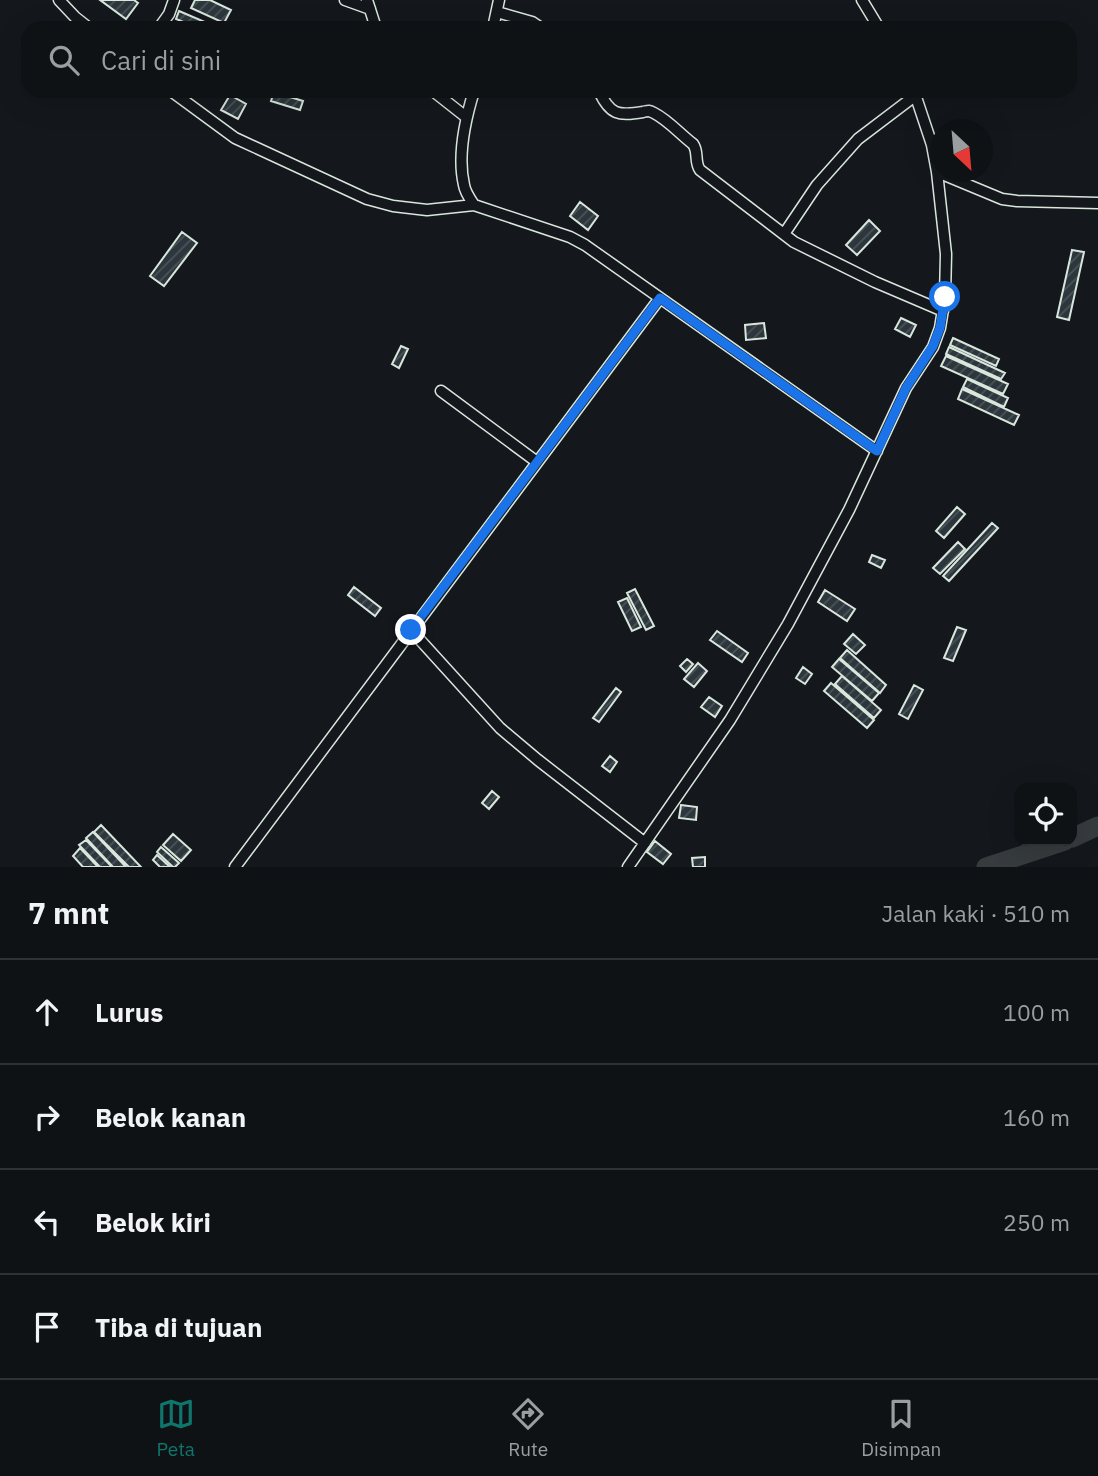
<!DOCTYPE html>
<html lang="id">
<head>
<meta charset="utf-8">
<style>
	:root { --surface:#0f1215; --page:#181b1e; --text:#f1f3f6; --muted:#9b9ea0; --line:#2f3234; --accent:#0f766e }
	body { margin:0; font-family:"IBM Plex Sans",sans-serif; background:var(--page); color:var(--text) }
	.controls { position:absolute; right:21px; bottom:21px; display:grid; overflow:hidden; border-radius:14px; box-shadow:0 7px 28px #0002 }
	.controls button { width:63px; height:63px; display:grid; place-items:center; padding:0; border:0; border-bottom:2px solid var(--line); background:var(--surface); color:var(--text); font:35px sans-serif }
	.compass { position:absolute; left:930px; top:119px; width:63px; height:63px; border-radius:50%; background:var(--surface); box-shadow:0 7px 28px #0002; rotate:154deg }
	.stop { position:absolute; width:21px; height:21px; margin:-16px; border:5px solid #1a73e8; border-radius:50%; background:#fff }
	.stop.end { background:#1a73e8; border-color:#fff; box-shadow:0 2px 7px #0008 }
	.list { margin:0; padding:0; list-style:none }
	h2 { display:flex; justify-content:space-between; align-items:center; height:91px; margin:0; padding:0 28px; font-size:30px }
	h2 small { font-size:23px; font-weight:400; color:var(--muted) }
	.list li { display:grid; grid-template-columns:46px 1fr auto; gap:21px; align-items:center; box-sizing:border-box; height:105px; padding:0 28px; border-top:2px solid var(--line) }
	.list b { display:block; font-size:26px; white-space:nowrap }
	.list em { font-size:23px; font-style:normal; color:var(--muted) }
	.icon { flex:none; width:38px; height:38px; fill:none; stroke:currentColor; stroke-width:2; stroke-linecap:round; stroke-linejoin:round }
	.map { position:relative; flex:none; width:1098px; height:867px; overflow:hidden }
	.search { position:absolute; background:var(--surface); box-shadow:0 7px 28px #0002; left:21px; right:21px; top:21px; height:77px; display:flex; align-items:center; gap:18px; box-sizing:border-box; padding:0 24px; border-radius:21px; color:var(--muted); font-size:26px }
	.sheet { height:511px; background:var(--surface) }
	nav { display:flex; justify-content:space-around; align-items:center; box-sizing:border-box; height:98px; border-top:2px solid var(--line); background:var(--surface); font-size:19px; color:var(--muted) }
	nav a { display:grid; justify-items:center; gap:4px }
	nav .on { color:var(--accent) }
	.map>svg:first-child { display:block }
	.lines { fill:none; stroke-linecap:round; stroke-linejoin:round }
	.river { stroke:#363b3e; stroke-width:19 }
	.building { fill:url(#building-hatch); stroke:#d8e6dc; stroke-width:2 }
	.minor-casing { stroke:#d8e6dc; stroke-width:13 }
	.minor { stroke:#14181c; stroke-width:10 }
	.route { stroke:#1a73e8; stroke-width:9 }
</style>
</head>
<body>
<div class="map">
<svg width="1098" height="867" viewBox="0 0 1098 867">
	<defs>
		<pattern id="building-hatch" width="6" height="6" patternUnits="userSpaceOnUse" patternTransform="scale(1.75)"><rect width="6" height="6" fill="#2c363c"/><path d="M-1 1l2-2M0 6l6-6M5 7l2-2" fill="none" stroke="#4a5358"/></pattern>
	</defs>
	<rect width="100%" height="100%" fill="#14181c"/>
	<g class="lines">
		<path class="river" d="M 1072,838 L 1098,826
			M 986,867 L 1065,841"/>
	</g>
	<path class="building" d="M 100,0 L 134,0 L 138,3 L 126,19 Z
		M 195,0 L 210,0 L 231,10 L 224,23 L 191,8 Z
		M 179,11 L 212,25 L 211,28 L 198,28 L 176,19 Z
		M 274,92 L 303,101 L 300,110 L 271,101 Z
		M 230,95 L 246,104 L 238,119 L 221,110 Z
		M 580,202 L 598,216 L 588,230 L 570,216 Z
		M 869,220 L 880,231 L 857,255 L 846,245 Z
		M 182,232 L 197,243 L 164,286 L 150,276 Z
		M 1072,250 L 1084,252 L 1069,320 L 1057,317 Z
		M 901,318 L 916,325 L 910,337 L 895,329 Z
		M 764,323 L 766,338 L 746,340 L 745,325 Z
		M 953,338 L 999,359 L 996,366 L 950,345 Z
		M 401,346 L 408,349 L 399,368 L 392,364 Z
		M 949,347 L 1005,373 L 1001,379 L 946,354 Z
		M 946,356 L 1008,384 L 1003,394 L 941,366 Z
		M 967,379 L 1008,398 L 1004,407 L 963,387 Z
		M 962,389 L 1019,415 L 1014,425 L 958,399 Z
		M 957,507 L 965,514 L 944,538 L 936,531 Z
		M 992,523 L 998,528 L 949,581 L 943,576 Z
		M 958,542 L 965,549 L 940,574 L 933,568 Z
		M 872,555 L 885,560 L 881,568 L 869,562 Z
		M 354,587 L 381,608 L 375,616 L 348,595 Z
		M 635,589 L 654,626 L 646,630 L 627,593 Z
		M 825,590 L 855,609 L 847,621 L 818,602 Z
		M 627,598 L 641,627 L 632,631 L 618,602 Z
		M 957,627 L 966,630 L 953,661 L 944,658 Z
		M 717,631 L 748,653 L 742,662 L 710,640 Z
		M 853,634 L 865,645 L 856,654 L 844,644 Z
		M 847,650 L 886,685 L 880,693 L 840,658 Z
		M 687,659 L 693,664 L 686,672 L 680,666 Z
		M 839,659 L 879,693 L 872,701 L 832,667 Z
		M 698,663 L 707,671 L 694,687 L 684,679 Z
		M 803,667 L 812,674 L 805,684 L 796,678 Z
		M 842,676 L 881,710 L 874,718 L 835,684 Z
		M 831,683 L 874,720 L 867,728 L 824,691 Z
		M 914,685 L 923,690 L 908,719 L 899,714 Z
		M 616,688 L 621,692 L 599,722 L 593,718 Z
		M 709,697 L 722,706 L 715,717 L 701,707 Z
		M 610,756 L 617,762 L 610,772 L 602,766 Z
		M 492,791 L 499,797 L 489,809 L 482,803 Z
		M 681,805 L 697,807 L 696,820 L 679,818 Z
		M 101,825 L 141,867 L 129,867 L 94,832 Z
		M 93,832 L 126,867 L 113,867 L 86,838 Z
		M 173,834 L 191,850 L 181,861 L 163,845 Z
		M 86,840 L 112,867 L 100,867 L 79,845 Z
		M 655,841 L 671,854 L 663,864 L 647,852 Z
		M 161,847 L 179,863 L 175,867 L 173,867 L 157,852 Z
		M 80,848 L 98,867 L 83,867 L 73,856 Z
		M 157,855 L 170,867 L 160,867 L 153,860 Z
		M 705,857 L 705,867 L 693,867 L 692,858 Z"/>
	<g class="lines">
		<defs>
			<path id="minor" d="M 59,0 L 75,17 L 89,28
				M 345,0 L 370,9
				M 367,0 L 376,28
				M 862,0 L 879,28
				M 497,12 L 532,22 L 541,28
				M 159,28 L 169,14 L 174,0
				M 493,28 L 499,0
				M 171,91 L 235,138 L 367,199 L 393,206 L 427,210 L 474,205 L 570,237 L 585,245 L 877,451
				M 433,91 L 466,117
				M 599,91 C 610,115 618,116 643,112 C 648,111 648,110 654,113 C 668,120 680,134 693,144 C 699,152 694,162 700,170 L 794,242 L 875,282 L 943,311
				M 937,172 L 1002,199 L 1017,201 L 1098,203
				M 474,205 C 470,199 465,192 464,185 C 457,155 465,120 474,91
				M 784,234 L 817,185 L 858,139 L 916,95
				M 441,391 L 537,462
				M 411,630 L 500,728 L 538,760 L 645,843
				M 235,867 L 660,298
				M 628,867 L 730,720 L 788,624 L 849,510 L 906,388 L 933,347 L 940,328 L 945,297 L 946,254 L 937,172 L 932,145 L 914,91"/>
		</defs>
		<use href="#minor" class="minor-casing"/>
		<use href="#minor" class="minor"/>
	</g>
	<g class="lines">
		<path class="route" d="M 411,630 L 660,298 L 877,451 L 906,388 L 933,346 L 940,328 L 945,297"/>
	</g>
</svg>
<div class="controls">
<button><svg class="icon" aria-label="locate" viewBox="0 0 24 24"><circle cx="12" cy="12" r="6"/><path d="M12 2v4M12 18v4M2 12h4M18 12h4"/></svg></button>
</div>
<svg class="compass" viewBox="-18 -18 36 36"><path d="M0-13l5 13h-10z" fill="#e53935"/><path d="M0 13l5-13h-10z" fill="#9b9ea0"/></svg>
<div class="stop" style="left:945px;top:297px"></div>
<div class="stop end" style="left:411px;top:630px"></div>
<div class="search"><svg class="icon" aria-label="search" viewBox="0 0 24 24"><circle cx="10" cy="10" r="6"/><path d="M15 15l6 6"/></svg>Cari di sini</div>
</div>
<section class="sheet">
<h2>7 mnt<small>Jalan kaki · 510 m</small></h2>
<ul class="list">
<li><svg class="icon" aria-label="ahead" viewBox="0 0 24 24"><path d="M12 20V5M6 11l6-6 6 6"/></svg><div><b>Lurus</b></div><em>100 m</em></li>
<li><svg class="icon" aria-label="right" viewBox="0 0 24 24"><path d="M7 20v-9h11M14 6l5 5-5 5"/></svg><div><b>Belok kanan</b></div><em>160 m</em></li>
<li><svg class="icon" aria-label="left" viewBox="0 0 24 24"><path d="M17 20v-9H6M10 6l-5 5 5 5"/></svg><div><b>Belok kiri</b></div><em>250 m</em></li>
<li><svg class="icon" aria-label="arrive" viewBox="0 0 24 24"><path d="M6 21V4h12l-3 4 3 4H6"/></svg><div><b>Tiba di tujuan</b></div></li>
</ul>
</section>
<nav>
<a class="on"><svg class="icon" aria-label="map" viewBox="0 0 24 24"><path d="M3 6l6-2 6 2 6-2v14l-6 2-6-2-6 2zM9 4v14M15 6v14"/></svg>Peta</a>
<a><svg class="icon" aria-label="directions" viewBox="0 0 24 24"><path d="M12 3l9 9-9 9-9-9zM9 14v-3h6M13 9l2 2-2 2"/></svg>Rute</a>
<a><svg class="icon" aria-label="saved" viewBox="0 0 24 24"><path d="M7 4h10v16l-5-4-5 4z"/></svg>Disimpan</a>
</nav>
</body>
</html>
